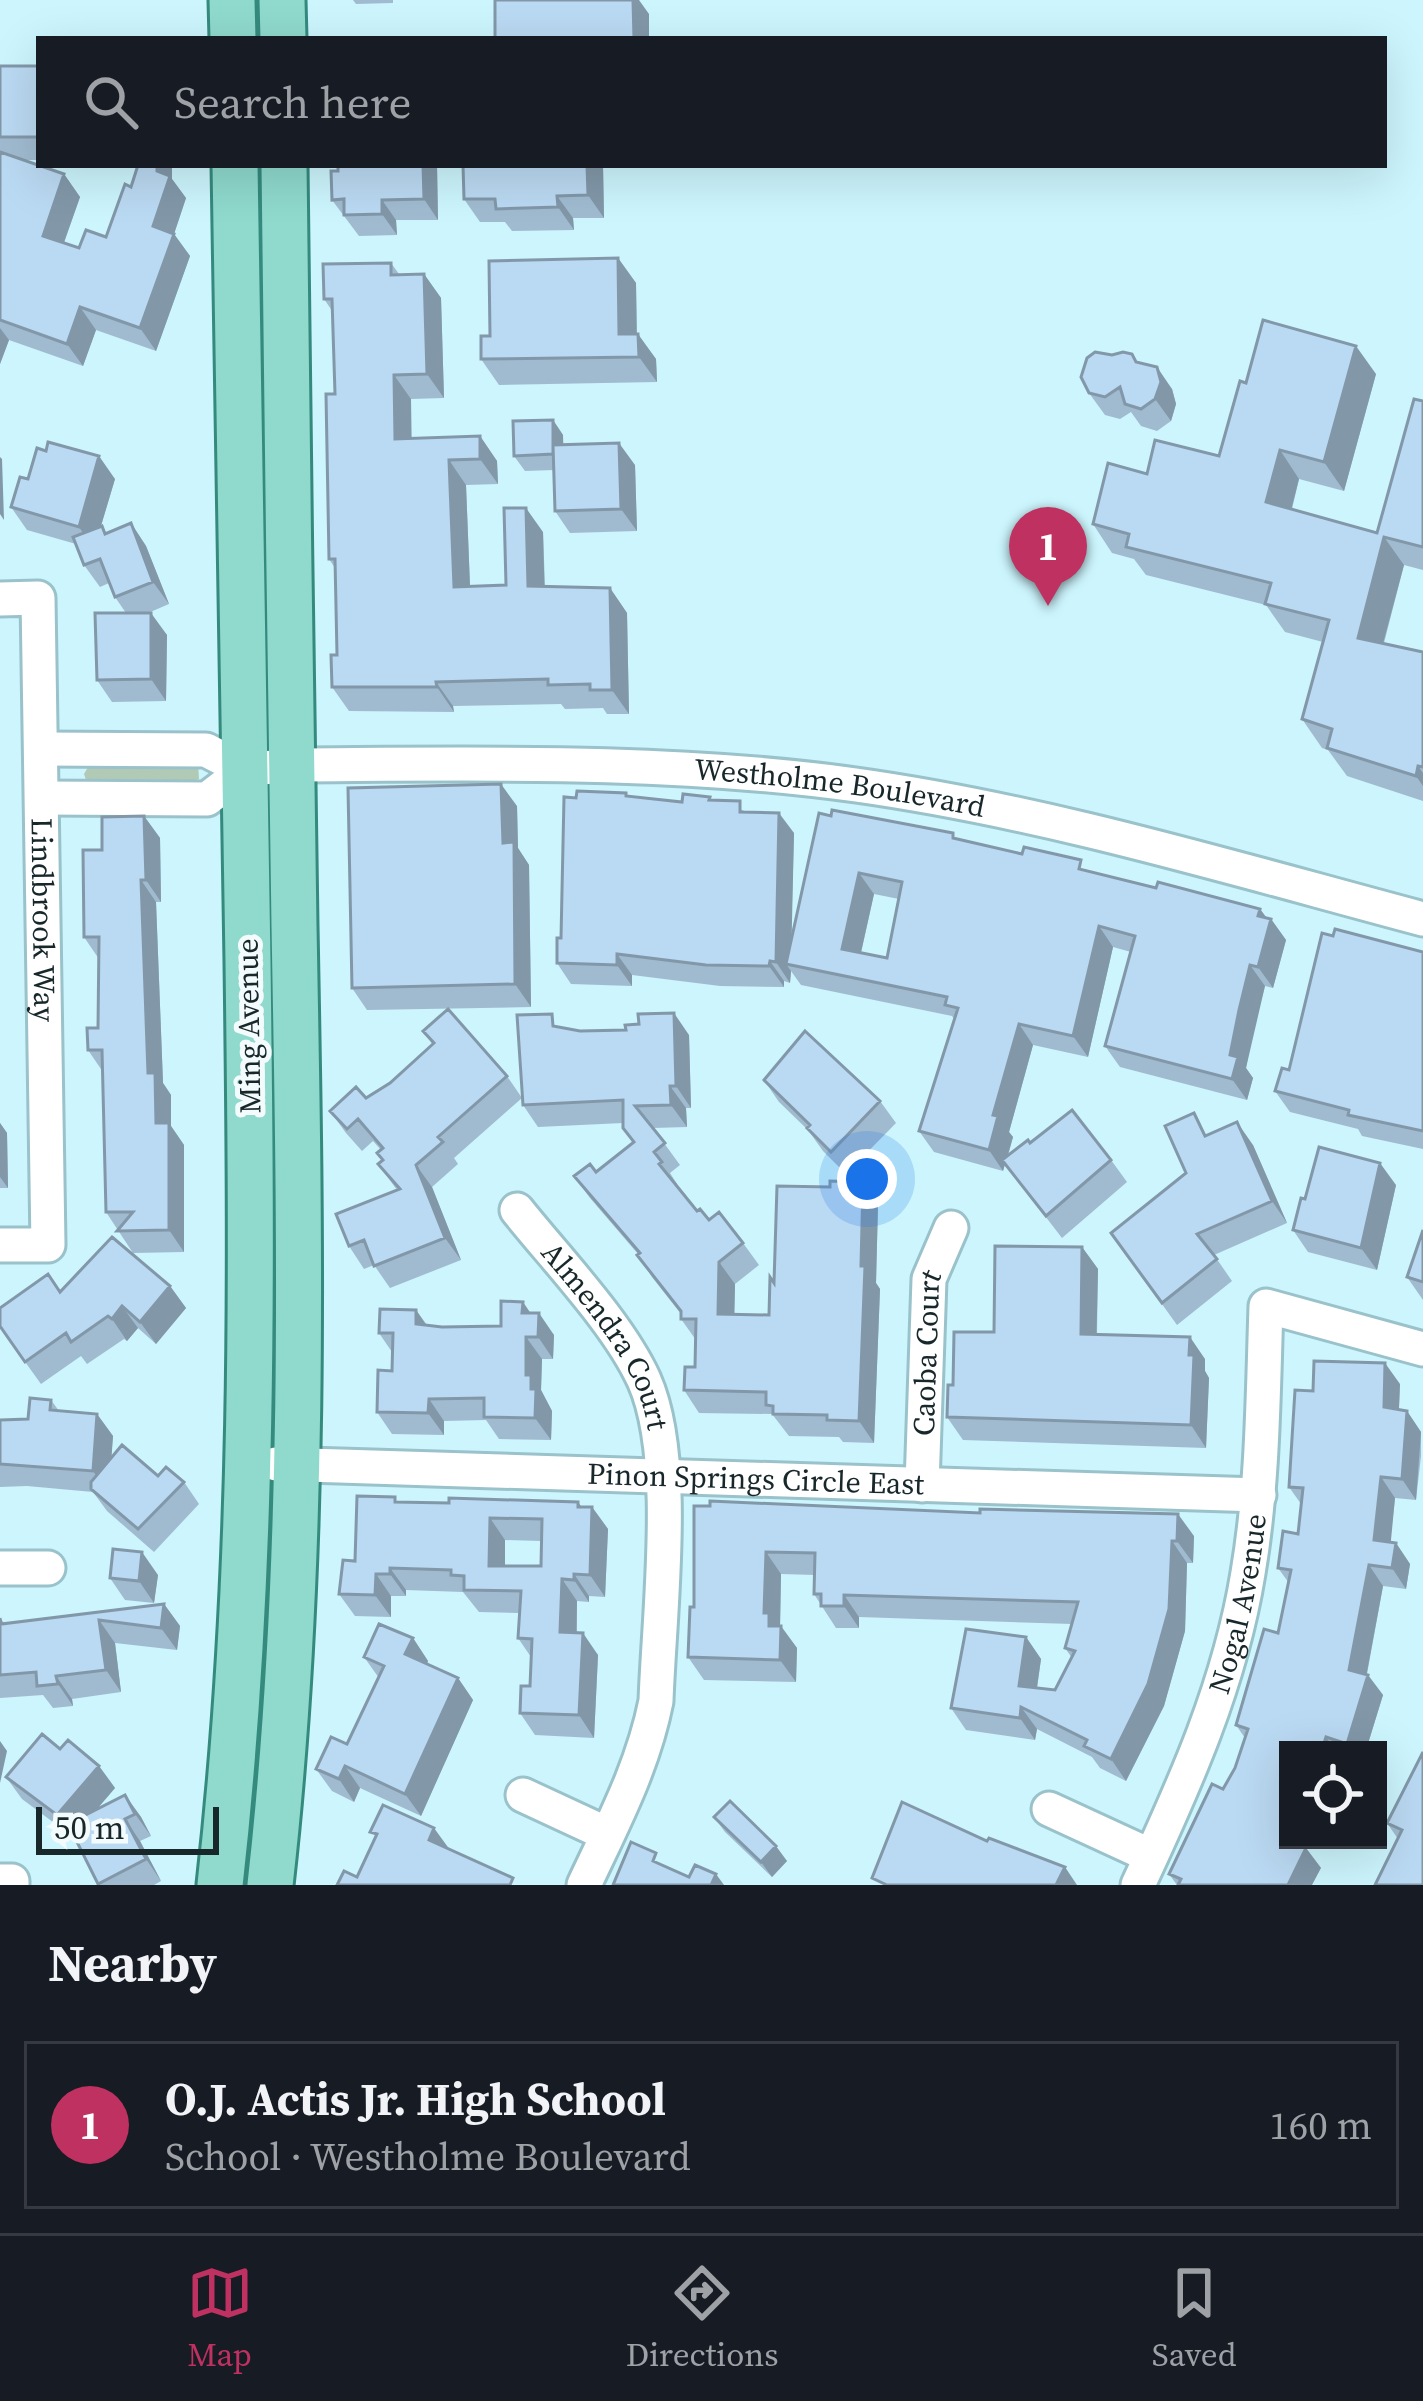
<!DOCTYPE html>
<html lang="en">
<head>
<meta charset="utf-8">
<style>
	:root { --surface:#171b24; --page:#20242c; --text:#f1f3f6; --muted:#9ea1a6; --line:#363941; --accent:#be3160 }
	body { margin:0; font-family:"Source Serif 4",serif; background:var(--page); color:var(--text) }
	.controls { position:absolute; right:36px; bottom:36px; display:grid; overflow:hidden; border-radius:0px; box-shadow:0 12px 48px #0002 }
	.controls button { width:108px; height:108px; display:grid; place-items:center; padding:0; border:0; border-bottom:3px solid var(--line); background:var(--surface); color:var(--text); font:60px sans-serif }
	.scale { position:absolute; left:36px; bottom:30px; width:183px; box-sizing:border-box; padding-left:12px; border:6px solid #17272a; border-top:0; font-size:33px; line-height:42px; white-space:nowrap; color:#17272a; -webkit-text-stroke:9px #f3fbfd; paint-order:stroke }
	.you { position:absolute; left:867px; top:1179px; width:42px; height:42px; margin:-30px; border:9px solid #fff; border-radius:50%; background:#1a73e8; box-shadow:0 0 0 18px #1a73e833 }
	.badge { display:grid; place-items:center; width:78px; height:78px; border-radius:50%; background:var(--accent); color:#fff; font-size:39px; font-weight:700 }
	.pin { position:absolute; translate:-50% -99px; filter:drop-shadow(0 3px 6px #0008) }
	.pin::after { content:''; position:absolute; top:63px; width:42px; height:36px; background:inherit; clip-path:polygon(0 0,100% 0,50% 100%) }
	.list { margin:0; padding:0; list-style:none }
	h2 { display:flex; justify-content:space-between; align-items:center; height:156px; margin:0; padding:0 48px; font-size:51px }
	h2 small { font-size:39px; font-weight:400; color:var(--muted) }
	.list li { display:grid; grid-template-columns:78px 1fr auto; gap:36px; align-items:center; box-sizing:border-box; height:168px; margin:0 24px 24px; padding:0 24px; border:3px solid var(--line); border-radius:0px }
	.list b { display:block; font-size:45px; white-space:nowrap }
	.list p { margin:0; font-size:39px; white-space:nowrap; color:var(--muted) }
	.list em { font-size:39px; font-style:normal; color:var(--muted) }
	.icon { flex:none; width:66px; height:66px; fill:none; stroke:currentColor; stroke-width:2; stroke-linecap:round; stroke-linejoin:round }
	.map { position:relative; flex:none; width:1423px; height:1885px; overflow:hidden }
	.search { position:absolute; background:var(--surface); box-shadow:0 12px 48px #0002; left:36px; right:36px; top:36px; height:132px; display:flex; align-items:center; gap:30px; box-sizing:border-box; padding:0 42px; border-radius:0px; color:var(--muted); font-size:45px }
	.sheet { height:348px; background:var(--surface) }
	nav { display:flex; justify-content:space-around; align-items:center; box-sizing:border-box; height:168px; border-top:3px solid var(--line); background:var(--surface); font-size:33px; color:var(--muted) }
	nav a { display:grid; justify-items:center; gap:6px }
	nav .on { color:var(--accent) }
	.map>svg:first-child { display:block }
	.grass { fill:#b1cab5 }
	.lines { fill:none; stroke-linecap:round; stroke-linejoin:round }
	.minor-casing { stroke:#9ac2ca; stroke-width:39 }
	.major-casing { stroke:#358a7e; stroke-width:51 }
	.minor { stroke:#fff; stroke-width:33 }
	.major { stroke:#8fd9cd; stroke-width:45 }
	.wall { fill:#a0bbd0; fill-rule:evenodd }
	.shaded-wall { fill:#8298a9 }
	.building { fill:#bad9f2; stroke:#8298a9; stroke-width:3; fill-rule:evenodd }
	.labels { text-anchor:middle; stroke-width:10; stroke-linejoin:round; paint-order:stroke }
	.street-label { font-size:30px; fill:#17272a; stroke:#f3fbfd }
</style>
</head>
<body>
<div class="map">
<svg width="1423" height="1885" viewBox="0 0 1423 1885">
	<rect width="100%" height="100%" fill="#ccf5fd"/>
	<path class="grass" d="M 91,762 L 198,763 L 199,779 L 189,783 L 95,783 L 86,780 L 84,774 Z"/>
	<g class="lines">
		<defs>
			<g id="minor">
				<path id="s1" d="M 0,599 L 38,598 L 48,1245 L 0,1245"/>
				<path d="M 42,749 L 206,750 L 245,770"/>
				<path id="s2" d="M 44,798 L 207,799 L 245,770 L 291,765 C 480,764 669,759 856,785 C 1048,812 1235,869 1423,919"/>
				<path id="s3" d="M 517,1210 C 556,1259 618,1323 644,1380 C 679,1458 659,1612 656,1701 C 643,1767 612,1825 584,1885"/>
				<path id="s4" d="M 276,1464 L 1259,1495"/>
				<path id="s5" d="M 922,1485 L 929,1279 L 951,1228"/>
				<path d="M 0,1568 L 48,1568"/>
				<path d="M 523,1795 L 607,1834"/>
				<path d="M 1049,1809 L 1151,1856"/>
				<path d="M 0,1881 L 12,1881 L 12,1885"/>
				<path id="s6" d="M 1138,1885 C 1185,1784 1230,1684 1248,1573 C 1263,1485 1263,1395 1266,1306 L 1423,1349"/>
			</g>
			<path id="major" d="M 232,0 L 233,39
				M 282,0 L 283,39
				M 220,1885 C 255,1576 252,1272 248,962 C 244,696 239,431 235,165
				M 270,1885 C 306,1566 300,1246 294,926 C 290,672 287,419 284,165"/>
		</defs>
		<use href="#minor" class="minor-casing"/>
		<use href="#major" class="major-casing"/>
		<use href="#minor" class="minor"/>
		<use href="#major" class="major"/>
	</g>
	<path class="wall" d="M 353,0 L 393,0 L 393,3 L 356,4 Z
		M 0,66 L 39,66 L 39,160 L 23,160 L 64,174 L 80,197 L 64,243 L 79,248 L 106,237 L 131,187 L 138,166 L 106,165 L 172,165 L 172,179 L 186,198 L 174,234 L 190,256 L 156,351 L 96,330 L 83,366 L 9,340 L 0,364 Z
		M 338,165 L 437,165 L 438,220 L 396,220 L 397,235 L 359,236 L 332,200 Z
		M 603,165 L 604,218 L 573,218 L 574,230 L 512,231 L 505,222 L 480,222 L 464,199 Z
		M 618,258 L 636,283 L 637,334 L 656,359 L 657,382 L 499,385 L 481,359 L 490,336 Z
		M 391,263 L 399,274 L 424,274 L 441,298 L 444,398 L 411,399 L 411,438 L 480,436 L 497,461 L 498,484 L 466,485 L 470,586 L 506,585 L 543,532 L 545,586 L 610,588 L 627,613 L 629,714 L 607,714 L 603,708 L 565,709 L 561,704 L 453,706 L 454,712 L 349,711 L 332,687 L 337,655 L 335,568 L 329,559 L 335,394 L 333,312 L 324,299 Z
		M 1137,362 L 1172,389 L 1176,404 L 1171,421 L 1157,431 L 1141,426 L 1131,412 L 1120,419 L 1105,415 L 1089,393 Z
		M 1376,374 L 1344,491 L 1299,479 L 1292,509 L 1377,533 L 1423,401 L 1423,570 L 1404,565 L 1384,643 L 1423,652 L 1423,801 L 1347,776 L 1328,750 L 1322,748 L 1302,719 L 1323,642 L 1285,632 L 1266,605 L 1146,575 L 1134,559 L 1112,553 L 1093,524 L 1147,474 L 1219,456 L 1246,383 Z
		M 553,420 L 563,435 L 563,444 L 635,465 L 637,531 L 570,533 L 555,511 L 554,470 L 525,471 L 514,456 Z
		M 46,451 L 115,479 L 101,526 L 107,533 L 131,523 L 146,546 L 169,604 L 148,613 L 167,635 L 166,701 L 112,702 L 97,680 L 126,613 L 115,597 L 109,583 L 100,587 L 84,565 L 76,544 L 27,530 L 11,507 Z
		M 626,793 L 629,797 L 682,802 L 712,800 L 748,812 L 794,833 L 791,940 L 819,813 L 957,839 L 1156,888 L 1260,909 L 1267,918 L 1271,919 L 1286,940 L 1273,988 L 1265,986 L 1253,1031 L 1246,1068 L 1253,1078 L 1247,1100 L 1120,1067 L 1105,1046 L 1131,952 L 1113,947 L 1088,1057 L 1033,1045 L 1009,1132 L 1013,1137 L 1008,1156 L 1030,1143 L 1111,1160 L 1127,1182 L 1062,1238 L 1005,1164 L 1003,1171 L 934,1152 L 919,1131 L 954,1019 L 952,1016 L 801,985 L 791,971 L 790,983 L 784,981 L 784,987 L 720,986 L 632,975 L 632,986 L 571,984 L 557,963 L 561,938 L 576,798 ZM 874,894 L 899,899 L 887,958 L 861,953 Z
		M 517,806 L 518,848 L 529,865 L 531,1007 L 367,1010 L 352,988 Z
		M 144,816 L 160,838 L 161,902 L 156,902 L 163,1083 L 171,1095 L 171,1126 L 184,1145 L 184,1252 L 133,1253 L 106,1212 L 103,1072 L 88,1050 L 98,1028 L 99,959 L 84,937 L 102,850 Z
		M 1423,952 L 1423,1149 L 1362,1136 L 1358,1129 L 1290,1112 L 1275,1091 L 1289,1070 Z
		M 562,1028 L 580,1031 L 689,1035 L 691,1108 L 686,1108 L 687,1127 L 653,1128 L 680,1165 L 670,1173 L 677,1184 L 676,1185 L 697,1211 L 743,1243 L 759,1265 L 735,1284 L 734,1314 L 769,1315 L 774,1283 L 830,1187 L 863,1182 L 878,1204 L 876,1283 L 880,1289 L 874,1443 L 843,1442 L 839,1437 L 789,1436 L 772,1414 L 699,1413 L 684,1390 L 695,1367 L 696,1340 L 681,1319 L 681,1314 L 652,1277 L 638,1254 L 590,1198 L 574,1176 L 596,1172 L 633,1142 L 623,1128 L 623,1123 L 538,1127 L 523,1105 L 522,1098 L 454,1158 L 458,1164 L 432,1187 L 461,1260 L 390,1288 L 374,1265 L 364,1269 L 349,1246 L 397,1190 L 378,1164 L 382,1160 L 377,1153 L 381,1150 L 373,1141 L 362,1151 L 346,1133 L 330,1111 L 366,1098 L 390,1083 L 433,1045 L 423,1031 L 507,1076 L 522,1098 Z
		M 764,1080 L 880,1101 L 896,1123 L 846,1174 L 823,1151 L 808,1130 L 779,1102 Z
		M 0,1123 L 7,1133 L 8,1188 L 0,1188 Z
		M 1209,1135 L 1253,1145 L 1287,1223 L 1214,1255 L 1232,1281 L 1177,1325 L 1111,1233 L 1186,1173 Z
		M 1396,1185 L 1377,1270 L 1308,1252 L 1293,1230 L 1305,1199 Z
		M 1423,1230 L 1423,1300 L 1407,1277 Z
		M 1082,1247 L 1098,1269 L 1097,1334 L 1205,1359 L 1205,1371 L 1209,1378 L 1206,1448 L 963,1440 L 947,1417 L 953,1385 L 994,1332 Z
		M 170,1286 L 186,1308 L 156,1344 L 138,1328 L 127,1341 L 124,1339 L 87,1364 L 81,1356 L 41,1384 L 0,1327 L 60,1292 Z
		M 416,1310 L 427,1325 L 442,1327 L 501,1326 L 530,1313 L 554,1335 L 553,1359 L 542,1359 L 541,1390 L 552,1411 L 551,1440 L 499,1439 L 486,1420 L 444,1421 L 444,1435 L 392,1434 L 377,1412 L 392,1371 L 392,1352 L 379,1333 Z
		M 1400,1384 L 1399,1410 L 1407,1411 L 1421,1432 L 1421,1456 L 1416,1500 L 1395,1498 L 1390,1542 L 1396,1543 L 1410,1564 L 1406,1589 L 1383,1586 L 1367,1674 L 1383,1695 L 1366,1750 L 1288,1750 L 1288,1840 L 1309,1840 L 1305,1847 L 1321,1868 L 1177,1885 L 1169,1874 L 1223,1789 L 1235,1768 L 1245,1738 L 1236,1725 L 1278,1633 L 1289,1583 L 1278,1568 L 1298,1534 L 1301,1504 L 1289,1487 L 1313,1391 Z
		M 51,1400 L 59,1411 L 97,1414 L 113,1436 L 111,1458 L 158,1476 L 184,1482 L 199,1504 L 154,1552 L 107,1511 L 93,1492 L 27,1486 L 0,1487 L 0,1420 L 28,1419 Z
		M 398,1502 L 578,1502 L 581,1507 L 592,1507 L 608,1529 L 605,1597 L 589,1596 L 589,1602 L 577,1601 L 577,1633 L 598,1655 L 594,1738 L 535,1735 L 520,1713 L 530,1686 L 531,1657 L 518,1638 L 519,1613 L 479,1612 L 463,1592 L 406,1590 L 406,1596 L 391,1596 L 391,1617 L 355,1616 L 339,1594 L 355,1561 ZM 505,1540 L 541,1541 L 541,1566 L 505,1566 Z
		M 694,1506 L 1194,1536 L 1193,1563 L 1187,1563 L 1185,1631 L 1164,1706 L 1126,1781 L 1100,1768 L 1092,1757 L 1037,1729 L 1035,1740 L 966,1730 L 951,1708 L 1026,1637 L 1041,1659 L 1037,1688 L 1055,1690 L 1072,1658 L 1065,1648 L 1072,1624 L 859,1617 L 859,1628 L 836,1628 L 814,1594 L 815,1575 L 781,1574 L 780,1626 L 797,1648 L 796,1682 L 704,1680 L 688,1657 L 694,1607 Z
		M 158,1575 L 154,1603 L 125,1600 L 110,1578 Z
		M 164,1604 L 180,1626 L 177,1650 L 115,1643 L 121,1692 L 72,1699 L 73,1706 L 53,1708 L 43,1695 L 0,1698 L 0,1618 L 5,1624 Z
		M 413,1638 L 428,1661 L 427,1664 L 458,1678 L 473,1700 L 421,1816 L 360,1788 L 354,1802 L 332,1791 L 316,1769 L 347,1744 L 379,1678 L 364,1657 Z
		M 60,1749 L 99,1766 L 115,1788 L 97,1809 L 125,1795 L 141,1817 L 151,1836 L 140,1841 L 161,1881 L 154,1885 L 99,1885 L 74,1836 L 73,1837 L 22,1799 L 6,1777 Z
		M 1423,1752 L 1423,1885 L 1398,1839 L 1387,1823 Z
		M 714,1817 L 787,1861 L 772,1877 L 725,1832 Z"/>
	<path class="shaded-wall" d="M 633,0 L 639,0 L 649,14 L 649,39 L 634,39 Z
		M 157,165 L 172,165 L 172,179 L 186,198 L 174,234 L 190,256 L 156,351 L 140,328 L 153,226 Z
		M 423,165 L 437,165 L 438,220 L 424,199 Z
		M 587,165 L 603,165 L 604,218 L 588,195 Z
		M 64,174 L 80,197 L 58,259 L 43,236 Z
		M 557,196 L 573,218 L 574,230 L 558,207 Z
		M 382,200 L 396,220 L 397,235 L 382,214 Z
		M 618,258 L 636,283 L 637,357 L 619,334 Z
		M 424,274 L 441,298 L 444,398 L 427,374 Z
		M 80,307 L 96,330 L 83,366 L 67,344 Z
		M 0,328 L 9,340 L 0,364 Z
		M 638,334 L 656,359 L 657,382 L 639,357 Z
		M 1356,346 L 1376,374 L 1344,491 L 1324,462 Z
		M 1157,367 L 1172,389 L 1176,404 L 1171,421 L 1155,399 Z
		M 394,375 L 411,399 L 412,463 L 395,439 Z
		M 553,420 L 563,435 L 564,469 L 553,454 Z
		M 480,436 L 497,461 L 498,484 L 480,459 Z
		M 619,443 L 635,465 L 637,531 L 621,509 Z
		M 1280,450 L 1299,479 L 1286,530 L 1266,502 Z
		M 99,456 L 115,479 L 94,549 L 79,527 Z
		M 0,457 L 2,459 L 4,520 L 0,514 Z
		M 449,460 L 466,485 L 471,611 L 454,587 Z
		M 526,508 L 543,532 L 545,610 L 528,586 Z
		M 131,523 L 146,546 L 169,604 L 153,582 Z
		M 1384,537 L 1404,565 L 1377,666 L 1358,638 Z
		M 610,588 L 627,613 L 629,714 L 612,690 Z
		M 151,613 L 167,635 L 166,701 L 151,679 Z
		M 436,682 L 453,706 L 454,712 L 437,687 Z
		M 1418,766 L 1423,773 L 1423,786 L 1416,776 Z
		M 501,784 L 517,806 L 518,848 L 529,865 L 531,1007 L 515,984 L 503,843 Z
		M 779,813 L 794,833 L 791,965 L 786,964 L 791,971 L 790,983 L 776,962 Z
		M 144,816 L 160,838 L 161,902 L 146,880 Z
		M 859,873 L 874,894 L 857,970 L 842,949 Z
		M 141,880 L 156,902 L 163,1083 L 171,1095 L 171,1126 L 184,1145 L 184,1252 L 169,1230 L 156,1123 L 148,1073 Z
		M 1260,909 L 1270,923 L 1271,919 L 1286,940 L 1273,988 L 1258,967 Z
		M 1099,926 L 1113,947 L 1088,1057 L 1073,1036 Z
		M 617,954 L 632,975 L 632,986 L 617,965 Z
		M 770,961 L 784,981 L 784,987 L 769,966 Z
		M 1250,965 L 1265,986 L 1246,1068 L 1253,1078 L 1247,1100 L 1232,1079 L 1230,1055 Z
		M 674,1013 L 689,1035 L 691,1108 L 676,1086 Z
		M 1019,1024 L 1033,1045 L 1009,1132 L 1013,1137 L 1003,1171 L 989,1150 L 993,1115 Z
		M 670,1086 L 686,1108 L 687,1127 L 671,1105 Z
		M 1237,1122 L 1253,1145 L 1287,1223 L 1272,1201 Z
		M 0,1123 L 7,1133 L 8,1188 L 0,1177 Z
		M 1380,1163 L 1396,1185 L 1377,1270 L 1361,1248 Z
		M 416,1165 L 432,1187 L 461,1260 L 445,1238 Z
		M 863,1182 L 878,1204 L 876,1283 L 880,1289 L 874,1443 L 859,1421 Z
		M 1082,1247 L 1098,1269 L 1096,1356 L 1081,1334 Z
		M 719,1262 L 735,1284 L 734,1336 L 718,1314 Z
		M 170,1286 L 186,1308 L 156,1344 L 140,1322 Z
		M 523,1302 L 538,1324 L 539,1313 L 554,1335 L 553,1359 L 522,1313 Z
		M 122,1306 L 138,1328 L 127,1341 L 112,1319 Z
		M 416,1310 L 431,1332 L 416,1324 Z
		M 526,1337 L 542,1359 L 541,1390 L 552,1411 L 551,1440 L 535,1418 L 531,1389 L 526,1375 Z
		M 1190,1337 L 1205,1359 L 1205,1371 L 1209,1378 L 1206,1448 L 1191,1425 Z
		M 1385,1363 L 1400,1384 L 1398,1428 L 1384,1407 Z
		M 429,1399 L 444,1421 L 444,1435 L 428,1413 Z
		M 1407,1411 L 1421,1432 L 1416,1500 L 1402,1479 Z
		M 97,1414 L 113,1436 L 109,1493 L 93,1471 Z
		M 1381,1477 L 1395,1498 L 1389,1561 L 1374,1540 Z
		M 578,1502 L 592,1522 L 592,1507 L 608,1529 L 605,1597 L 590,1575 Z
		M 1178,1514 L 1194,1536 L 1193,1563 L 1177,1541 Z
		M 490,1518 L 505,1540 L 505,1588 L 489,1566 Z
		M 1172,1541 L 1187,1563 L 1185,1631 L 1164,1706 L 1126,1781 L 1111,1759 Z
		M 1396,1543 L 1410,1564 L 1406,1589 L 1392,1568 Z
		M 142,1552 L 158,1575 L 154,1603 L 139,1581 Z
		M 766,1552 L 781,1574 L 780,1628 L 781,1626 L 797,1648 L 796,1682 L 780,1660 L 764,1613 Z
		M 1369,1565 L 1383,1586 L 1364,1688 L 1368,1675 L 1383,1695 L 1366,1750 L 1351,1750 L 1347,1744 L 1349,1670 Z
		M 390,1568 L 406,1590 L 406,1596 L 390,1574 Z
		M 376,1574 L 391,1596 L 391,1617 L 375,1595 Z
		M 574,1574 L 589,1596 L 589,1602 L 574,1580 Z
		M 562,1579 L 577,1601 L 576,1654 L 560,1632 Z
		M 844,1595 L 859,1617 L 859,1628 L 844,1606 Z
		M 164,1604 L 180,1626 L 177,1650 L 161,1628 Z
		M 99,1620 L 115,1643 L 121,1692 L 106,1670 Z
		M 583,1633 L 598,1655 L 594,1738 L 579,1715 Z
		M 1026,1637 L 1041,1659 L 1034,1708 L 1019,1686 Z
		M 413,1638 L 428,1661 L 421,1676 L 405,1654 Z
		M 56,1676 L 72,1699 L 73,1706 L 58,1684 Z
		M 458,1678 L 473,1700 L 421,1816 L 405,1794 Z
		M 1021,1707 L 1037,1729 L 1035,1740 L 1020,1718 Z
		M 1326,1737 L 1335,1750 L 1322,1750 Z
		M 0,1741 L 7,1751 L 0,1783 Z
		M 99,1766 L 115,1788 L 73,1837 L 57,1815 Z
		M 345,1766 L 360,1788 L 354,1802 L 339,1779 Z
		M 125,1795 L 141,1817 L 151,1836 L 135,1814 Z
		M 125,1819 L 140,1841 L 161,1881 L 146,1859 Z
		M 434,1828 L 450,1850 L 429,1840 Z
		M 1288,1831 L 1288,1840 L 1309,1840 L 1300,1858 L 1285,1837 Z
		M 776,1846 L 787,1861 L 772,1877 L 761,1862 Z
		M 1306,1848 L 1321,1868 L 1312,1885 L 1288,1885 Z
		M 1065,1867 L 1077,1885 L 1056,1885 Z
		M 716,1874 L 724,1885 L 711,1885 Z"/>
	<path class="building" d="M 495,0 L 633,0 L 634,39 L 495,39 Z
		M 0,66 L 39,66 L 39,137 L 0,137 Z
		M 0,152 L 64,174 L 43,236 L 79,248 L 86,230 L 106,237 L 125,184 L 131,187 L 138,165 L 157,165 L 157,171 L 170,176 L 153,226 L 174,234 L 140,328 L 80,307 L 67,344 L 0,320 Z
		M 338,165 L 423,165 L 424,199 L 382,200 L 382,214 L 344,215 L 344,199 L 332,200 L 331,171 L 338,171 Z
		M 463,165 L 587,165 L 588,195 L 557,196 L 558,207 L 496,209 L 495,199 L 464,199 Z
		M 618,258 L 619,334 L 638,334 L 639,357 L 481,359 L 481,336 L 490,336 L 489,261 Z
		M 391,263 L 391,275 L 424,274 L 427,374 L 394,375 L 395,439 L 480,436 L 480,459 L 449,460 L 454,587 L 506,585 L 504,508 L 526,508 L 528,586 L 610,588 L 612,690 L 590,690 L 590,684 L 548,685 L 548,679 L 436,682 L 437,687 L 332,687 L 331,655 L 337,655 L 335,559 L 329,559 L 326,394 L 335,394 L 332,299 L 324,299 L 323,264 Z
		M 1263,320 L 1356,346 L 1324,462 L 1280,450 L 1266,502 L 1377,533 L 1414,399 L 1423,401 L 1423,547 L 1384,537 L 1358,638 L 1423,652 L 1423,767 L 1418,766 L 1416,776 L 1327,748 L 1332,729 L 1302,719 L 1329,620 L 1265,604 L 1271,583 L 1126,547 L 1129,534 L 1093,524 L 1108,463 L 1147,474 L 1155,440 L 1219,456 L 1240,381 L 1246,383 Z
		M 1095,352 L 1112,355 L 1123,352 L 1132,354 L 1136,362 L 1157,367 L 1161,382 L 1155,399 L 1141,409 L 1125,404 L 1120,387 L 1105,397 L 1089,393 L 1081,377 L 1087,358 Z
		M 553,420 L 553,454 L 514,456 L 513,421 Z
		M 48,442 L 99,456 L 79,527 L 11,507 L 20,477 L 28,479 L 37,448 L 46,451 Z
		M 619,443 L 621,509 L 555,511 L 553,445 Z
		M 131,523 L 153,582 L 115,597 L 100,559 L 84,565 L 73,537 L 102,526 L 105,534 Z
		M 95,613 L 151,613 L 151,679 L 97,680 Z
		M 501,784 L 503,843 L 514,842 L 515,984 L 352,988 L 348,788 Z
		M 577,791 L 626,793 L 626,796 L 682,802 L 683,794 L 710,797 L 709,800 L 740,801 L 740,812 L 779,813 L 776,962 L 770,961 L 769,966 L 706,965 L 617,954 L 617,965 L 557,963 L 557,938 L 561,938 L 564,797 L 576,798 Z
		M 832,810 L 953,833 L 953,838 L 1022,854 L 1024,847 L 1081,860 L 1079,869 L 1156,888 L 1158,882 L 1260,909 L 1258,916 L 1271,919 L 1258,967 L 1250,965 L 1239,1010 L 1230,1055 L 1238,1057 L 1232,1079 L 1105,1046 L 1135,936 L 1099,926 L 1073,1036 L 1019,1024 L 993,1115 L 998,1116 L 989,1150 L 919,1131 L 958,1008 L 945,1005 L 947,997 L 786,964 L 819,813 L 831,816 ZM 859,873 L 902,882 L 887,958 L 842,949 Z
		M 144,816 L 146,880 L 141,880 L 148,1073 L 155,1073 L 156,1123 L 169,1123 L 169,1230 L 117,1231 L 133,1212 L 106,1212 L 102,1050 L 88,1050 L 87,1028 L 98,1028 L 99,937 L 84,937 L 83,850 L 102,850 L 102,817 Z
		M 1335,929 L 1423,952 L 1423,1131 L 1348,1115 L 1349,1110 L 1275,1091 L 1282,1068 L 1289,1070 L 1322,933 L 1333,936 Z
		M 448,1009 L 507,1076 L 438,1137 L 443,1142 L 416,1165 L 445,1238 L 374,1266 L 364,1240 L 349,1246 L 336,1214 L 400,1189 L 378,1164 L 383,1160 L 377,1153 L 383,1148 L 358,1119 L 347,1129 L 330,1111 L 356,1087 L 366,1098 L 390,1083 L 434,1043 L 423,1031 Z
		M 674,1013 L 676,1086 L 670,1086 L 671,1105 L 635,1106 L 665,1143 L 654,1152 L 662,1162 L 659,1164 L 697,1211 L 700,1209 L 709,1220 L 719,1212 L 743,1243 L 719,1262 L 718,1314 L 769,1315 L 770,1277 L 774,1283 L 777,1186 L 830,1187 L 830,1181 L 863,1182 L 861,1266 L 865,1266 L 859,1421 L 827,1420 L 827,1415 L 773,1414 L 773,1406 L 766,1405 L 766,1392 L 684,1390 L 685,1367 L 695,1367 L 696,1319 L 681,1319 L 681,1311 L 637,1255 L 640,1253 L 574,1176 L 590,1164 L 596,1172 L 634,1142 L 623,1128 L 623,1100 L 523,1105 L 517,1015 L 552,1014 L 553,1026 L 580,1031 L 626,1030 L 625,1025 L 639,1024 L 638,1014 Z
		M 805,1031 L 880,1101 L 831,1152 L 807,1128 L 810,1125 L 764,1080 Z
		M 1072,1110 L 1111,1160 L 1046,1216 L 1002,1160 L 1028,1140 L 1030,1143 Z
		M 1194,1113 L 1205,1136 L 1237,1122 L 1272,1201 L 1197,1234 L 1217,1259 L 1162,1303 L 1111,1233 L 1186,1173 L 1165,1126 Z
		M 1319,1147 L 1380,1163 L 1361,1248 L 1293,1230 L 1301,1198 L 1305,1199 Z
		M 1423,1230 L 1423,1282 L 1407,1277 Z
		M 112,1237 L 170,1286 L 140,1322 L 122,1306 L 112,1319 L 108,1316 L 71,1342 L 66,1333 L 25,1362 L 0,1326 L 0,1308 L 48,1274 L 60,1292 Z
		M 995,1246 L 1082,1247 L 1081,1334 L 1190,1337 L 1189,1355 L 1194,1355 L 1191,1425 L 947,1417 L 948,1385 L 953,1385 L 954,1332 L 994,1332 Z
		M 501,1301 L 523,1302 L 522,1313 L 539,1313 L 538,1337 L 526,1337 L 526,1375 L 531,1375 L 531,1389 L 536,1389 L 535,1418 L 484,1417 L 484,1398 L 429,1399 L 428,1413 L 377,1412 L 378,1370 L 392,1371 L 393,1333 L 379,1333 L 380,1309 L 416,1310 L 416,1324 L 442,1327 L 501,1326 Z
		M 1314,1361 L 1385,1363 L 1384,1407 L 1407,1411 L 1402,1479 L 1381,1477 L 1374,1540 L 1396,1543 L 1392,1568 L 1369,1565 L 1349,1670 L 1368,1675 L 1347,1744 L 1326,1737 L 1322,1750 L 1288,1750 L 1288,1831 L 1285,1837 L 1306,1848 L 1288,1885 L 1178,1885 L 1181,1879 L 1169,1874 L 1212,1784 L 1223,1789 L 1235,1768 L 1248,1729 L 1236,1725 L 1264,1629 L 1278,1633 L 1291,1570 L 1278,1568 L 1283,1531 L 1298,1534 L 1303,1488 L 1289,1487 L 1295,1390 L 1313,1391 Z
		M 30,1398 L 51,1400 L 50,1410 L 97,1414 L 93,1471 L 0,1464 L 0,1420 L 28,1419 Z
		M 122,1445 L 158,1476 L 166,1467 L 184,1482 L 138,1529 L 91,1489 L 91,1482 Z
		M 357,1496 L 395,1497 L 395,1502 L 449,1503 L 449,1498 L 578,1502 L 578,1507 L 592,1507 L 590,1575 L 574,1574 L 574,1580 L 562,1579 L 560,1632 L 583,1633 L 579,1715 L 520,1713 L 521,1686 L 530,1686 L 532,1639 L 518,1638 L 521,1591 L 464,1590 L 464,1576 L 451,1575 L 451,1570 L 390,1568 L 390,1574 L 376,1574 L 375,1595 L 339,1594 L 343,1560 L 355,1561 ZM 490,1518 L 542,1519 L 541,1566 L 489,1566 Z
		M 710,1501 L 980,1513 L 980,1509 L 1178,1514 L 1177,1541 L 1172,1541 L 1169,1609 L 1148,1684 L 1111,1759 L 1084,1746 L 1087,1740 L 1021,1707 L 1020,1718 L 951,1708 L 966,1629 L 1026,1637 L 1019,1686 L 1055,1690 L 1075,1651 L 1065,1648 L 1078,1602 L 844,1595 L 844,1606 L 821,1606 L 821,1594 L 814,1594 L 815,1553 L 766,1552 L 764,1613 L 769,1613 L 769,1626 L 781,1626 L 780,1660 L 688,1657 L 690,1607 L 694,1607 L 694,1506 L 710,1506 Z
		M 113,1549 L 142,1552 L 139,1581 L 110,1578 Z
		M 164,1604 L 161,1628 L 99,1620 L 106,1670 L 56,1676 L 58,1684 L 37,1686 L 36,1672 L 0,1675 L 0,1618 L 1,1624 Z
		M 379,1624 L 413,1638 L 405,1654 L 458,1678 L 405,1794 L 345,1766 L 339,1779 L 316,1769 L 331,1737 L 347,1744 L 384,1666 L 364,1657 Z
		M 42,1734 L 60,1749 L 68,1740 L 99,1766 L 57,1815 L 6,1777 Z
		M 1423,1752 L 1423,1885 L 1375,1885 L 1402,1830 L 1387,1823 Z
		M 125,1795 L 135,1814 L 125,1819 L 146,1859 L 98,1884 L 68,1824 Z
		M 730,1801 L 776,1846 L 761,1862 L 714,1817 Z
		M 902,1802 L 987,1841 L 989,1838 L 1065,1867 L 1056,1885 L 887,1885 L 872,1878 Z
		M 383,1805 L 434,1828 L 429,1840 L 513,1878 L 510,1885 L 337,1885 L 344,1871 L 357,1877 L 377,1834 L 370,1832 Z
		M 631,1842 L 656,1853 L 653,1861 L 689,1877 L 695,1865 L 716,1874 L 711,1885 L 613,1885 Z"/>
	<g class="labels">
		<g class="street-label">
			<text dy="10" stroke="none"><textPath href="#s2" startOffset="807">Westholme Boulevard</textPath></text>
			<text dy="10" stroke="none"><textPath href="#s1" startOffset="360">Lindbrook Way</textPath></text>
			<text transform="translate(249 1026) rotate(-91)" y="10">Ming Avenue</text>
			<text dy="10" stroke="none"><textPath href="#s3" startOffset="156">Almendra Court</textPath></text>
			<text dy="10" stroke="none"><textPath href="#s5" startOffset="132">Caoba Court</textPath></text>
			<text dy="10" stroke="none"><textPath href="#s4" startOffset="480">Pinon Springs Circle East</textPath></text>
			<text dy="10" stroke="none"><textPath href="#s6" startOffset="300">Nogal Avenue</textPath></text>
		</g>
	</g>
</svg>
<div class="controls">
<button><svg class="icon" aria-label="locate" viewBox="0 0 24 24"><circle cx="12" cy="12" r="6"/><path d="M12 2v4M12 18v4M2 12h4M18 12h4"/></svg></button>
</div>
<div class="scale">50 m</div>
<div class="you"></div>
<div class="pin badge" style="left:1048px;top:606px">1</div>
<div class="search"><svg class="icon" aria-label="search" viewBox="0 0 24 24"><circle cx="10" cy="10" r="6"/><path d="M15 15l6 6"/></svg>Search here</div>
</div>
<section class="sheet">
<h2>Nearby<small></small></h2>
<ul class="list">
<li><span class="badge">1</span><div><b>O.J. Actis Jr. High School</b><p>School · Westholme Boulevard</p></div><em>160 m</em></li>
</ul>
</section>
<nav>
<a class="on"><svg class="icon" aria-label="map" viewBox="0 0 24 24"><path d="M3 6l6-2 6 2 6-2v14l-6 2-6-2-6 2zM9 4v14M15 6v14"/></svg>Map</a>
<a><svg class="icon" aria-label="directions" viewBox="0 0 24 24"><path d="M12 3l9 9-9 9-9-9zM9 14v-3h6M13 9l2 2-2 2"/></svg>Directions</a>
<a><svg class="icon" aria-label="saved" viewBox="0 0 24 24"><path d="M7 4h10v16l-5-4-5 4z"/></svg>Saved</a>
</nav>
</body>
</html>
